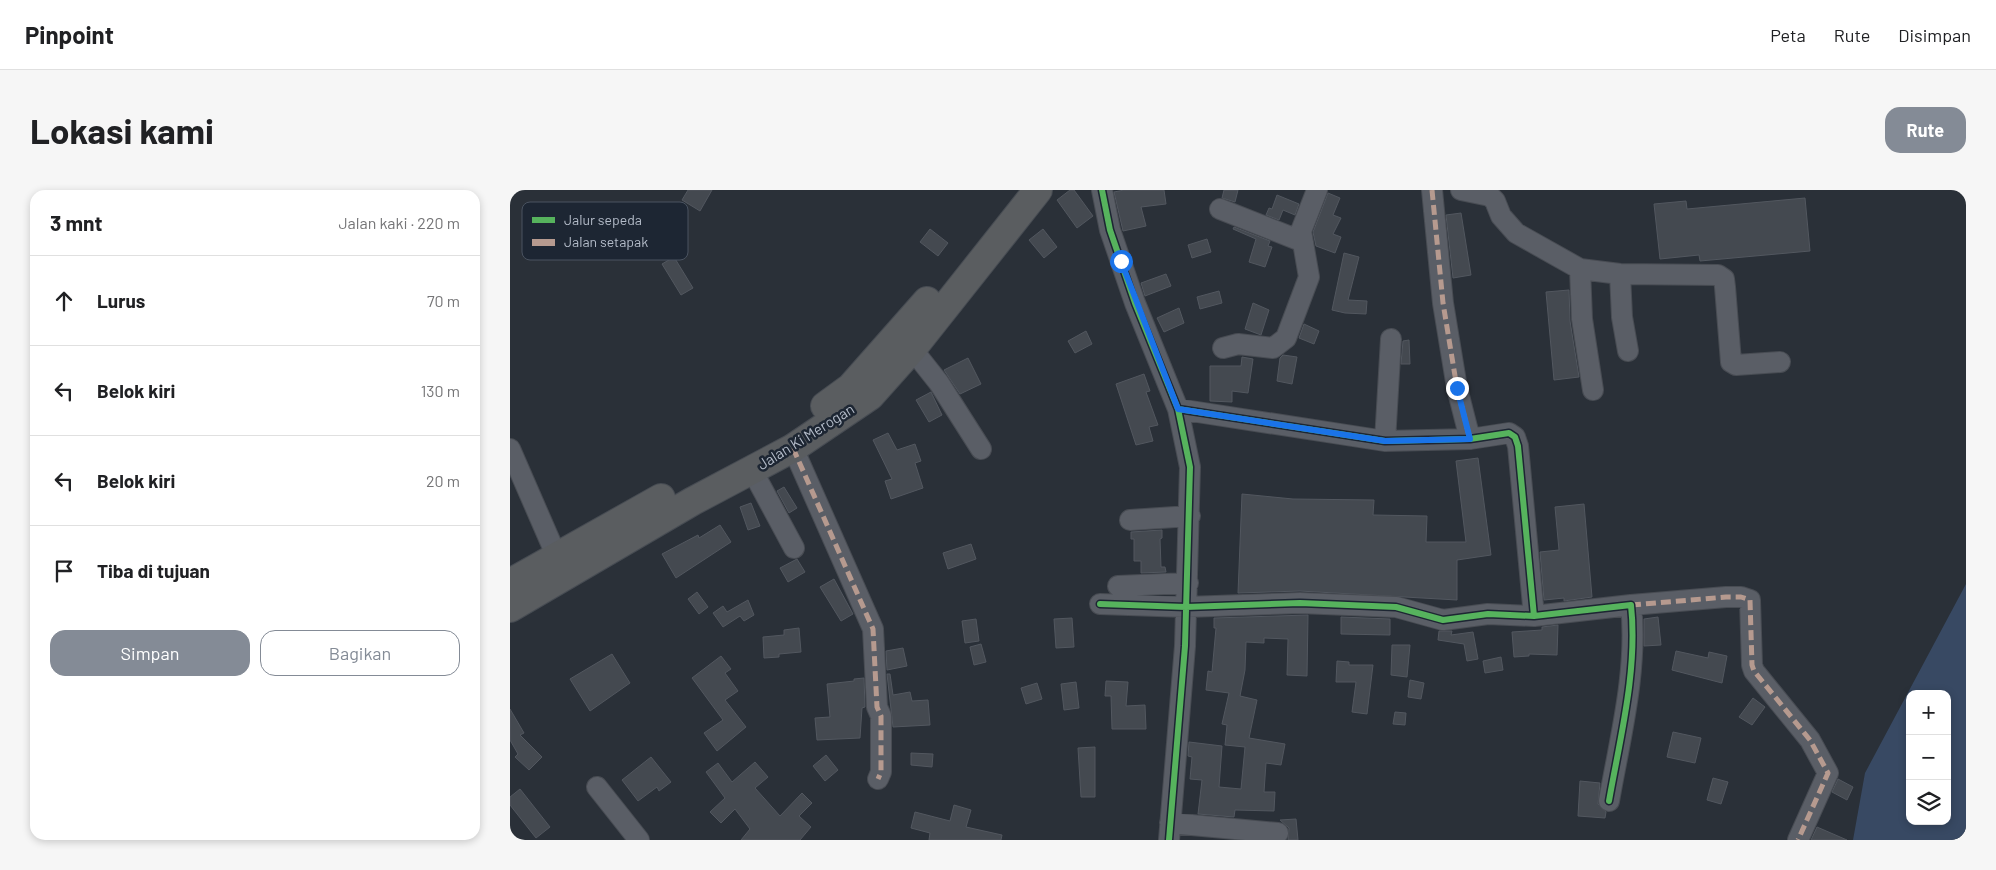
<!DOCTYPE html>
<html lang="id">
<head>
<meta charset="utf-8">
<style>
	:root { --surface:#fff; --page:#f6f6f6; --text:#202124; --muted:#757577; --line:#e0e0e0; --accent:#848b96 }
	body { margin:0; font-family:Barlow,sans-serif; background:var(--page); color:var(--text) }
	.controls { position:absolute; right:15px; bottom:15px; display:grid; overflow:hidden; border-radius:10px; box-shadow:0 2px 8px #0003 }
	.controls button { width:45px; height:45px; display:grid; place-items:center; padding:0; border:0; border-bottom:1px solid var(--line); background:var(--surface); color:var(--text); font:25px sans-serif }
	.stop { position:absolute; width:15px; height:15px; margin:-11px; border:4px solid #1a73e8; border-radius:50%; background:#fff }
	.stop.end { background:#1a73e8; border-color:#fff; box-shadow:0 1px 5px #0008 }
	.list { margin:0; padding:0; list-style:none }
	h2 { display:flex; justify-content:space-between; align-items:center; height:65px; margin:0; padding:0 20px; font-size:21px }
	h2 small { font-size:16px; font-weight:400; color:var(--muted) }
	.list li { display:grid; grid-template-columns:32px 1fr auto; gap:15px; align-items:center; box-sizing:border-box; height:90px; padding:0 20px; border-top:1px solid var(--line) }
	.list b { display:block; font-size:19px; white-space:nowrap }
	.list em { font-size:16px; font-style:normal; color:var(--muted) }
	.actions { display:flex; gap:10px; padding:15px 20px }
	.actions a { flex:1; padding:11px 0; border:1px solid var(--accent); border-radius:15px; text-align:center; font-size:18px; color:var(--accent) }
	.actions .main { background:var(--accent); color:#fff }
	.icon { flex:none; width:28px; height:28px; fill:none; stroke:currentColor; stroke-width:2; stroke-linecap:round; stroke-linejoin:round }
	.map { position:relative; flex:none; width:1456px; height:650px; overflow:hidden; border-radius:15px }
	header { display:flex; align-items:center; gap:30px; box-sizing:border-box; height:70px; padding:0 25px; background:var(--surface); border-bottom:1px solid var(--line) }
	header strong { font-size:24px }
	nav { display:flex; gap:28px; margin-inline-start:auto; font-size:18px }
	.intro { display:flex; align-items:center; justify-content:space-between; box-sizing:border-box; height:120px; padding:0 30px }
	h1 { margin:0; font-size:35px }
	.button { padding:12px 22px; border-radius:15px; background:var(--accent); color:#fff; font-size:18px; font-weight:700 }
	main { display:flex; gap:30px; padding:0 30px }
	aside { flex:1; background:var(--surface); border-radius:15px; box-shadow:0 2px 8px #0003 }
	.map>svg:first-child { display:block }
	.water { fill:#384963; fill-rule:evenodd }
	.building { fill:#444950; stroke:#52575f }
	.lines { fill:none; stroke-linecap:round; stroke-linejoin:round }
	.minor-casing { stroke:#484c53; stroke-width:22 }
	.highway-casing { stroke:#474c53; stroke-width:30 }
	.minor { stroke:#5a5e66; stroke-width:20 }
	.highway { stroke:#5a5d60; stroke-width:28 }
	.quiet { stroke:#b69a8f; stroke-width:5; stroke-dasharray:10 5; stroke-linecap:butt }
	.cycleway-casing { stroke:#1d2633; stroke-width:9 }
	.cycleway { stroke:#56b35d; stroke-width:6 }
	.route { stroke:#1a73e8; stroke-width:6 }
	.labels { text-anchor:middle; stroke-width:5; stroke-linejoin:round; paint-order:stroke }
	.street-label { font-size:15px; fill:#b4bcc9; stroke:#1d2633 }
	.key { fill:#1d2633; stroke:#4a5360; stroke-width:1 }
	.key-label { font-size:14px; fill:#b4bcc9 }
</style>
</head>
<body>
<header>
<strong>Pinpoint</strong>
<nav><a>Peta</a><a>Rute</a><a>Disimpan</a></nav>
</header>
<div class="intro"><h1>Lokasi kami</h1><a class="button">Rute</a></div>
<main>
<aside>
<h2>3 mnt<small>Jalan kaki · 220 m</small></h2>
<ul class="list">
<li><svg class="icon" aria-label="ahead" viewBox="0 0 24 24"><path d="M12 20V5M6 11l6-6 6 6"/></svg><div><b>Lurus</b></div><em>70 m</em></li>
<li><svg class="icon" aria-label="left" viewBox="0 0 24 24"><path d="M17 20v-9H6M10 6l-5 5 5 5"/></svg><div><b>Belok kiri</b></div><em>130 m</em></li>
<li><svg class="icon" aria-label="left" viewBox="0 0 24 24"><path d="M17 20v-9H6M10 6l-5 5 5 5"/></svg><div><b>Belok kiri</b></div><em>20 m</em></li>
<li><svg class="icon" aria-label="arrive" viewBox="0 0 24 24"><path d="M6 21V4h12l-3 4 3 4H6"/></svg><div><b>Tiba di tujuan</b></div></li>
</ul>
<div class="actions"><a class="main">Simpan</a><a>Bagikan</a></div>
</aside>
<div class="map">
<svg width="1456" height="650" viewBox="0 0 1456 650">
	<rect width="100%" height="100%" fill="#2a3038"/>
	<path class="water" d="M 1456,394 L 1456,650 L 1343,650 L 1355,583 ZM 1400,504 L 1437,504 L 1437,631 L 1400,631 Z"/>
	<path class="building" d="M 178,0 L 202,0 L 190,21 L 172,10 Z
		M 560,0 L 564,0 L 583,26 L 567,38 L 547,10 Z
		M 614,0 L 654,0 L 656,14 L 631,17 L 636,36 L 613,41 L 604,2 Z
		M 714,0 L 728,0 L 725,12 L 712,8 Z
		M 818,3 L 830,8 L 823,25 L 831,28 L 823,44 L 831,47 L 825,63 L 806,56 L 803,42 Z
		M 767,5 L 789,14 L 785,25 L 773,20 L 769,30 L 756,25 L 759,18 L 762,19 Z
		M 1295,8 L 1300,61 L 1190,71 L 1189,65 L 1150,69 L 1144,14 L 1176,11 L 1177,19 Z
		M 951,23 L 961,85 L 943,88 L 936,25 Z
		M 724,37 L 760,51 L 758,56 L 762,57 L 755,77 L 739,72 L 746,49 L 723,39 Z
		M 420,39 L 438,53 L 428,66 L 410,52 Z
		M 533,39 L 547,57 L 534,68 L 519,50 Z
		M 697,49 L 701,62 L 682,68 L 678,55 Z
		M 834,63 L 849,67 L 838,110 L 857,111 L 856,124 L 835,123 L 822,120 Z
		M 164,67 L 183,98 L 171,105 L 152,74 Z
		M 656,84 L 661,96 L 635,106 L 631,93 Z
		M 1059,100 L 1060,131 L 1069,187 L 1044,190 L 1036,102 Z
		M 709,101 L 712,113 L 690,119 L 687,107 Z
		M 743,113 L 759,120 L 751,145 L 735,139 Z
		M 669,118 L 674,133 L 654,142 L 647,128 Z
		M 794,134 L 809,141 L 804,154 L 789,148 Z
		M 576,141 L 582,154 L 565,163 L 558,151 Z
		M 899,150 L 900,174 L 891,174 L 893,151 Z
		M 773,165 L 787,167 L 782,194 L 767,191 L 770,168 Z
		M 732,167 L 743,169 L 738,203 L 722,201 L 722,212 L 700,211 L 700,176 L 731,176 Z
		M 458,168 L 471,194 L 450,204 L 434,180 Z
		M 634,184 L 640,201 L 636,202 L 648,235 L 639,237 L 643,251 L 626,255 L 606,194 Z
		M 421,202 L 432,225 L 419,232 L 406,210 Z
		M 378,243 L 387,260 L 405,254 L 411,271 L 405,273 L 413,298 L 381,309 L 375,291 L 382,289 L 363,250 Z
		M 968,268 L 981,365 L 947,370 L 947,410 L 790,401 L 728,403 L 732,304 L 783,309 L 864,310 L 863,325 L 917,326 L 916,352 L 956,352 L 946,271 Z
		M 274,297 L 287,318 L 279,323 L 267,301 Z
		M 241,313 L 250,336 L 238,340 L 230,317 Z
		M 1074,314 L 1082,407 L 1054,411 L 1054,408 L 1034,410 L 1030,362 L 1049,360 L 1045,317 Z
		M 210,335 L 221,352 L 166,388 L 152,364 L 188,345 L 189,348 Z
		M 652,340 L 652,348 L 650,349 L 651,377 L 655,377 L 656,382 L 631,383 L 631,371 L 624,371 L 624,349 L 621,349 L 621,342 Z
		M 461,354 L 466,369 L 438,379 L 433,363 Z
		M 287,369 L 295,382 L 278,392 L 270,378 Z
		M 324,389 L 343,424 L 331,431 L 310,397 Z
		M 187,402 L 198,417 L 189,424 L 178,409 Z
		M 238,410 L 244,425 L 234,431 L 230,426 L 213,437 L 203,423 L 213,416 L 217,422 Z
		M 798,425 L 797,486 L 777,485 L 778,449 L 754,448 L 754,453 L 736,452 L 735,480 L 730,506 L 747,510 L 739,548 L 775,554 L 771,575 L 756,573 L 754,602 L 765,602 L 764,621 L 725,620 L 724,627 L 688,624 L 692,590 L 680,589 L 682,567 L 678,566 L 679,552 L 712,556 L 709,597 L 731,599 L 735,557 L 715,555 L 717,535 L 712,534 L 719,503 L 696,500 L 698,481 L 702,482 L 706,438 L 704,438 L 704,428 Z
		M 831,427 L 880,429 L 880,445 L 831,444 Z
		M 1148,427 L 1151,455 L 1134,456 L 1134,429 Z
		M 562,428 L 564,457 L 546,458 L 544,429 Z
		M 466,429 L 469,451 L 455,453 L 452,431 Z
		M 1048,435 L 1047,465 L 1019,464 L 1019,466 L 1004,467 L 1002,442 L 1032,440 L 1032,437 Z
		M 289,438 L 291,462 L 269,464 L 269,467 L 254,468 L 253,447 L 274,445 L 274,440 Z
		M 929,441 L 942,441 L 941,445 L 963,442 L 968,469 L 957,471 L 954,454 L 928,450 Z
		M 471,454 L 476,472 L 464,475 L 460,457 Z
		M 882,455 L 900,455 L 897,487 L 881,485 Z
		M 393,458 L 397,476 L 377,480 L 376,461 Z
		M 1166,461 L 1198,468 L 1199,462 L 1217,466 L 1212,493 L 1162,480 Z
		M 102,464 L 120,493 L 80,521 L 60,489 Z
		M 211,466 L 221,479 L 215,483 L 228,501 L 215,510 L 236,537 L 207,561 L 194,543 L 213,530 L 182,488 Z
		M 991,467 L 993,480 L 975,483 L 973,471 Z
		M 827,471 L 839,472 L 839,475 L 863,475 L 857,524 L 842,522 L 846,492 L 826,492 Z
		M 377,484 L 380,484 L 383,505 L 400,502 L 402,511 L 418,510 L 420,535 L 383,537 Z
		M 354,488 L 355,517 L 352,518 L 350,548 L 307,550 L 305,528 L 320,527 L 317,494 L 344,491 L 344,489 Z
		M 900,490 L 914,493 L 911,509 L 898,507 Z
		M 596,491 L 618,492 L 616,516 L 635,515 L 636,539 L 602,539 L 601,506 L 595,506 Z
		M 566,492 L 569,518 L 554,520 L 551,494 Z
		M 527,493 L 532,509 L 516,514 L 511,498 Z
		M 1243,508 L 1255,517 L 1242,535 L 1229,527 Z
		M 0,519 L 14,543 L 10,545 L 32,567 L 19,580 L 5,567 L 8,564 L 0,550 Z
		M 885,522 L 896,523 L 895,535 L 883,534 Z
		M 1163,542 L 1191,548 L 1185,573 L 1157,567 Z
		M 585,557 L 585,607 L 571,607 L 568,558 Z
		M 401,563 L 423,564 L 422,577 L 401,575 Z
		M 316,565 L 328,580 L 315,591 L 303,576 Z
		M 141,567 L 161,592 L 149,601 L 147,597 L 128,611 L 112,590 Z
		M 245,572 L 258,587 L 245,598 L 270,626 L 292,603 L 302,613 L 289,626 L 301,637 L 290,650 L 231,650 L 240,639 L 225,619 L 211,633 L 200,622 L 215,608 L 196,582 L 208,573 L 222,592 Z
		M 1203,588 L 1218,592 L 1211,614 L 1197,610 Z
		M 1328,589 L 1343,597 L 1337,610 L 1322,602 Z
		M 1070,591 L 1090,593 L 1088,614 L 1096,622 L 1095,628 L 1068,626 Z
		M 10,599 L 40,637 L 26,648 L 0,615 L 0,607 Z
		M 444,615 L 461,620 L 456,637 L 492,645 L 491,650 L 419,650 L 420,643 L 401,638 L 405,622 L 440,631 Z
		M 786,629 L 788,650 L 778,650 L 779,638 L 770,630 Z
		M 1307,637 L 1337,650 L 1301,650 Z"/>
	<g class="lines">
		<defs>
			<path id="minor" d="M 592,0 L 600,40 L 625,113 L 668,219 L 680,277 L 675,456 L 659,650
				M 922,0 L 933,113 L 947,198 L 960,249
				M 951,0 L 980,6 L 985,11 L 991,26 L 1006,43 L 1070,79 L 1110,84 L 1208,85 L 1214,89 L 1215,97 L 1221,172 L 1226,175 L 1270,172
				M 710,19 L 791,51
				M 1070,79 L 1072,129 L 1083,200
				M 1110,84 L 1112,127 L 1118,161
				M 713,158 L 728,154 L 763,158 L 776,148 L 799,87 L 791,41 L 807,0
				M 402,159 L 429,193 L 471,259
				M 668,219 L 875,251 L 960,249 L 999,243 L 1005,247 L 1008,256 L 1024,426
				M 875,251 L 881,149
				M 283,258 L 363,439 L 367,517 L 371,526 L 371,582 L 368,589
				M 0,259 L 47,367
				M 242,280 L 284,358
				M 620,330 L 680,326
				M 608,396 L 678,393
				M 590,414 L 676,417 L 790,413 L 886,417 L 933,430 L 978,424 L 1024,426 L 1121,415 C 1128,480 1110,548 1099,611
				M 1121,415 L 1216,407 L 1231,407 L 1240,410 L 1242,475 L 1244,481 L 1300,550 L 1318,583 L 1288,650
				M 87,597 L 129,650
				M 660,633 L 768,643"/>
			<path id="highway" d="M 315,216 L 341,197 L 417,111
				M 0,393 L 151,308
				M 0,418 L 183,311 L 283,258 L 360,206 L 402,159 L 528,0"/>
		</defs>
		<use href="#minor" class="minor-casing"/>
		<use href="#highway" class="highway-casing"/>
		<use href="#minor" class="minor"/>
		<use href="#highway" class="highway"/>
		<path class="quiet" d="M 922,0 L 933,113 L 947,198 L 960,249
			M 283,258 L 363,439 L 367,517 L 371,526 L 371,582 L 368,589
			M 1121,415 L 1216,407 L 1231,407 L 1240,410 L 1242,475 L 1244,481 L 1300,550 L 1318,583 L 1288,650"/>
		<defs>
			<path id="cycleway" d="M 592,0 L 600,40 L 625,113 L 668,219 L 680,277 L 675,456 L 659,650
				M 668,219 L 875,251 L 960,249 L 999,243 L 1005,247 L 1008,256 L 1024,426
				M 590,414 L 676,417 L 790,413 L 886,417 L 933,430 L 978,424 L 1024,426 L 1121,415 C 1128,480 1110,548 1099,611"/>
		</defs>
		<use href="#cycleway" class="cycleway-casing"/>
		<use href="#cycleway" class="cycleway"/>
	</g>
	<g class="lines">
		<path class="route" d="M 611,71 L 668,219 L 875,251 L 960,249 L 947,198"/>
	</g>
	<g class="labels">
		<g class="street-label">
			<text transform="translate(296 247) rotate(-32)" y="5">Jalan Ki Merogan</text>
		</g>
	</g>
	<rect x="12" y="12" width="166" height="58" rx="8" class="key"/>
	<rect x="22" y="27" width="23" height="6" fill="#56b35d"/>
	<rect x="22" y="49" width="23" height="7" fill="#b69a8f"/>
	<g class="key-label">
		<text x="54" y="35">Jalur sepeda</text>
		<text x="54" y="57">Jalan setapak</text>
	</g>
</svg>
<div class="controls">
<button>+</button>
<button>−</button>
<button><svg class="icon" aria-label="layers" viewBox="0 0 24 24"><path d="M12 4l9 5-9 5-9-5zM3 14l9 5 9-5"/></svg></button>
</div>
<div class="stop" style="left:611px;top:71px"></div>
<div class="stop end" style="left:947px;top:198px"></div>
</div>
</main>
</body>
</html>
